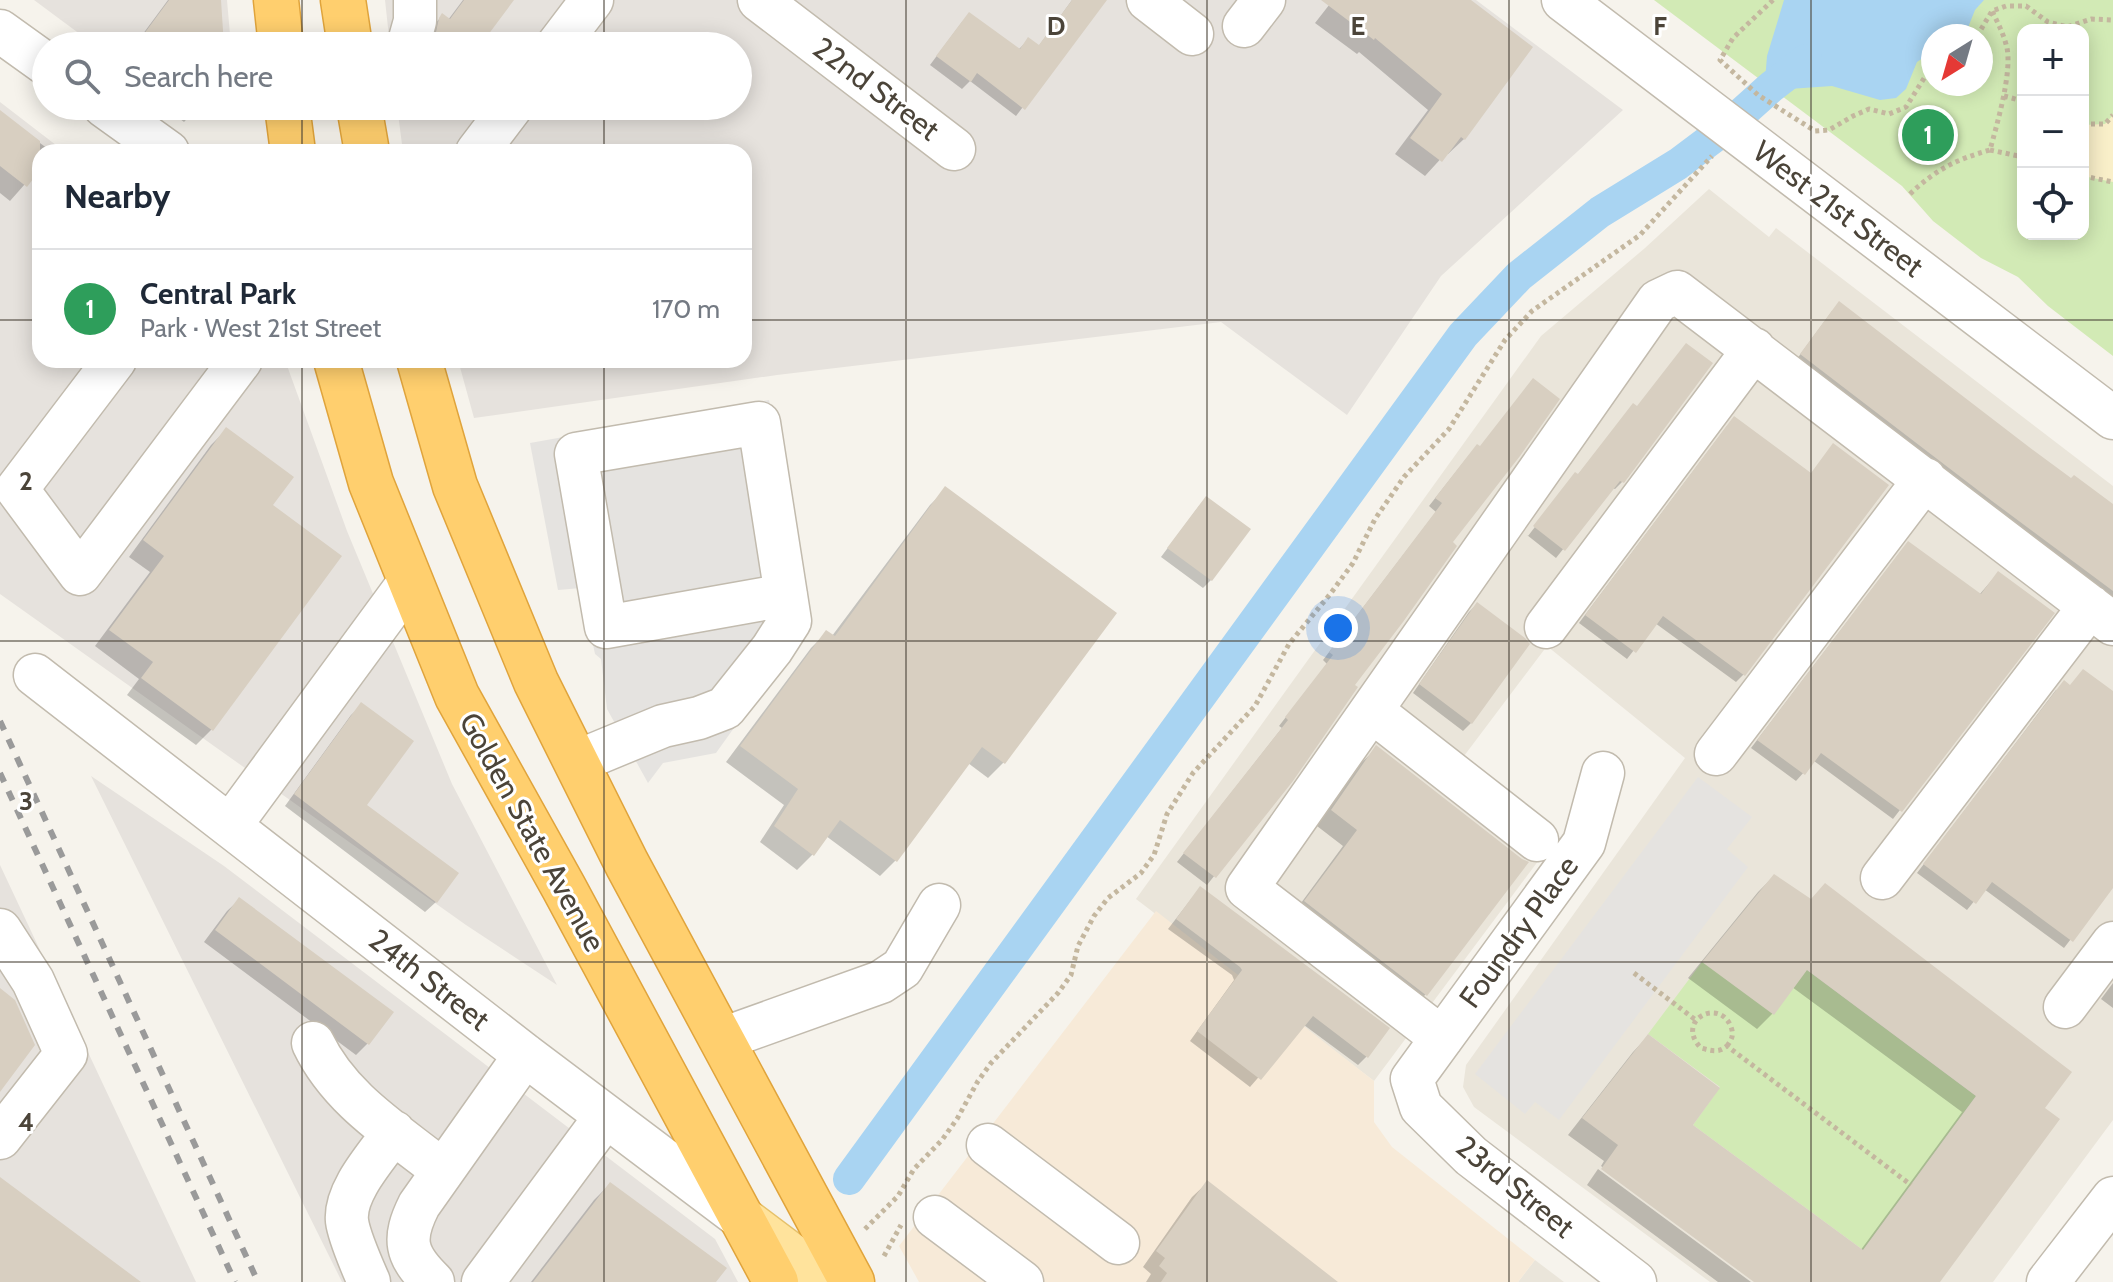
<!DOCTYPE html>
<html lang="en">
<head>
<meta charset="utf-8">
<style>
	:root { --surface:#fff; --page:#f2f2f3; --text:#1f2937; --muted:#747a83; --line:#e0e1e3; --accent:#b45309 }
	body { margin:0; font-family:Cabin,sans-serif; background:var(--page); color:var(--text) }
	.controls { position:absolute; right:24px; top:24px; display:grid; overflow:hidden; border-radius:16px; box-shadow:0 4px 20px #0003 }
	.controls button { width:72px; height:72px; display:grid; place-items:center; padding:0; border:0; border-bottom:2px solid var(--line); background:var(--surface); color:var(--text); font:40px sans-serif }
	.compass { position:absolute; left:1921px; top:24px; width:72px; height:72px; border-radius:50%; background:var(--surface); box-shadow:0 4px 20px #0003; rotate:217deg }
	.you { position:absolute; left:1338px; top:628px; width:28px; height:28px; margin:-20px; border:6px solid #fff; border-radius:50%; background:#1a73e8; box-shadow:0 0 0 12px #1a73e833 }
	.badge { display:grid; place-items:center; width:52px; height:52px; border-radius:50%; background:var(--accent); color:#fff; font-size:26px; font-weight:700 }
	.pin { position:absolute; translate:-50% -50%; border:4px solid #fff; box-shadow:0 2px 8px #0006 }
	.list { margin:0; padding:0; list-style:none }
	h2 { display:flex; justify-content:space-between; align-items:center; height:104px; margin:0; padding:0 32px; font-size:34px }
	h2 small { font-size:26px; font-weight:400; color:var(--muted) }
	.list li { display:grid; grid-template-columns:52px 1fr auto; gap:24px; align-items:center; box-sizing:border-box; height:120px; padding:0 32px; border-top:2px solid var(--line) }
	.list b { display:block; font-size:30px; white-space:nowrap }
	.list p { margin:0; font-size:26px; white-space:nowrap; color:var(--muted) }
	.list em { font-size:26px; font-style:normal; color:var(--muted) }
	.icon { flex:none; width:44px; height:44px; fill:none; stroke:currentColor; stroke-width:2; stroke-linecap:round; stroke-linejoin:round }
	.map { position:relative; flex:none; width:2113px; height:1282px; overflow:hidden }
	.search { position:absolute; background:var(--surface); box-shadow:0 4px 20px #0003; left:32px; top:32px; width:720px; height:88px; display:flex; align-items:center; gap:20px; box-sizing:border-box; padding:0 28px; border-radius:44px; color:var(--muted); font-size:30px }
	.panel { position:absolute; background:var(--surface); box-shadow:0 4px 20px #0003; left:32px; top:144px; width:720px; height:224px; border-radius:24px }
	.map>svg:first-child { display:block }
	.residential { fill:#eae5da }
	.commercial { fill:#f7ead8 }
	.industrial { fill:#e6e2dd }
	.green { fill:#d2eab5; fill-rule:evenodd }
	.sand { fill:#f9efc9 }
	.parking { fill:#e5e3e0 }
	.water { fill:#a9d4f2 }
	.shadow { fill:#0003 }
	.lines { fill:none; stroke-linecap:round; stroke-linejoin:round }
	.canal { stroke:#a9d4f2; stroke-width:32 }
	.building { fill:#d8cfc1 }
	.minor-casing { stroke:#c2bbae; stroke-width:45 }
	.major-casing { stroke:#e6c16a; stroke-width:47 }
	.highway-casing { stroke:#e0a43c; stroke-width:47 }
	.path { stroke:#c4b79f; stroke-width:5; stroke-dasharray:4 4; stroke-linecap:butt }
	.minor { stroke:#fff; stroke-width:42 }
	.major { stroke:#ffe39c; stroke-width:44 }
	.highway { stroke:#ffcf6e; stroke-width:44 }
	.rail { stroke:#9a9a9a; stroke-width:6; stroke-dasharray:10 10; stroke-linecap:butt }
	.grid { fill:none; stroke:#4b4439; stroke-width:2; stroke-opacity:0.55 }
	.labels { text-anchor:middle; stroke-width:6; stroke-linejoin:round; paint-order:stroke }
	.street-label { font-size:30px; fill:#4b4439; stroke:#fff }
	.grid-label { font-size:26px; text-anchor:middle; font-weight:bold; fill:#4b4439; stroke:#fff; stroke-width:6; stroke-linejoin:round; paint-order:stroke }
</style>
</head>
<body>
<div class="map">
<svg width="2113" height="1282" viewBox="0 0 2113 1282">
	<rect width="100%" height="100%" fill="#f6f3ec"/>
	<path class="residential" d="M 1709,189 L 1769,237 L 1776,228 L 2113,486 L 2113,1120 L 1993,1282 L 1710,1282 L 1474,1107 L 1463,1087 L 1466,1065 L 1685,758 L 1547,646 L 1464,756 L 1553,841 L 1374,1081 L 1136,899 L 1541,336 L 1645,248 Z
		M 1535,1260 L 1564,1282 L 1518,1282 Z"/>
	<path class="commercial" d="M 1156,911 L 1374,1081 L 1374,1122 L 1392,1147 L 1535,1260 L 1518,1282 L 919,1282 L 899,1246 Z"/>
	<path class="industrial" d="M 34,0 L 227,0 L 231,46 L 96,46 Z
		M 385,0 L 1476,0 L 1623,110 L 1441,276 L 1347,415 L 1221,322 L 777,375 L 474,418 L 458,360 L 744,360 L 744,152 L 403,152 L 397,106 L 738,106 L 738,46 L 390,46 Z
		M 0,102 L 65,152 L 40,152 L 40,360 L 285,360 L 347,531 L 452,784 L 557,985 L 466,925 L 0,594 Z
		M 91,776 L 224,866 L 715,1239 L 738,1282 L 342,1282 Z
		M 0,865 L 196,1282 L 0,1282 Z"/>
	<path class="green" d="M 1654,0 L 2113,0 L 2113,356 L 2048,306 L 2018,277 L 1981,258 L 1933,221 L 1902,186 ZM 2023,30 L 2083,30 L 2083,234 L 2023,234 ZM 1933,36 L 1981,36 L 1981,84 L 1933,84 Z
		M 1702,962 L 1807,970 L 1976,1096 L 1863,1250 L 1693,1125 L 1720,1087 L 1648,1034 Z"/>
	<path class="sand" d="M 2113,115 L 2113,182 L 2083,176 L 2083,125 L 2105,124 Z"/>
	<path class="parking" d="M 769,400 L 812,619 L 716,753 L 663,763 L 648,783 L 607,709 L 601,659 L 595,654 L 581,588 L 558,590 L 530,443 Z
		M 1698,777 L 1752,817 L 1727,849 L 1748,867 L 1559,1120 L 1535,1102 L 1525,1114 L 1475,1074 Z"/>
	<path class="water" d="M 1784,0 L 1984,0 L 1975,10 L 1965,35 L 1933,36 L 1933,51 L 1917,62 L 1906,89 L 1896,98 L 1880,100 L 1832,86 L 1776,90 L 1765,81 L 1767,56 Z"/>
	<path class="shadow" d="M 168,0 L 219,0 L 222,46 L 134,46 Z
		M 463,0 L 511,0 L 478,46 L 424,46 L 431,28 L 442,16 L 448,20 Z
		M 1072,0 L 1105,0 L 1016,116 L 970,81 L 962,89 L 930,65 L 962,22 L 1018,50 L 1028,40 L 1038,47 Z
		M 1333,0 L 1468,0 L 1464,139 L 1448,154 L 1446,153 L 1425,176 L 1395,154 L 1428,110 L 1359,52 L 1357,54 L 1315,23 Z
		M 163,106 L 199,106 L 184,122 Z
		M 0,113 L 52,152 L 40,152 L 40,167 L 10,201 L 0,193 Z
		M 1832,311 L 2071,480 L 2113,506 L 2113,603 L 1794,363 Z
		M 1633,406 L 1622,482 L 1615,489 L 1612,488 L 1556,558 L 1527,535 L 1528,536 L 1571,480 L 1577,476 Z
		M 1727,426 L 1810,475 L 1744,674 L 1736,682 L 1655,623 L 1627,659 L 1579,623 Z
		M 226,430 L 270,505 L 339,556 L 211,730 L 196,745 L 127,695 L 139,679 L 95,646 L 150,572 L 129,557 L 211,445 Z
		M 1470,454 L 1450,543 L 1352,685 L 1291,779 L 1207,885 L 1177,862 L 1282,728 L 1279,726 L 1327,664 L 1323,660 L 1436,512 L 1429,506 Z
		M 946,489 L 1004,762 L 988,778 L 968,763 L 896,860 L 880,876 L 826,836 L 812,855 L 797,870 L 760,842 L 784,805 L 726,762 L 811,648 L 827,632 L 832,636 L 930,505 Z
		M 1199,506 L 1211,580 L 1203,588 L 1161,557 Z
		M 1901,551 L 1979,595 L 1998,573 L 2052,613 L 1893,819 L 1814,761 L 1796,781 L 1751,748 Z
		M 1477,604 L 1471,723 L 1463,731 L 1413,693 L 1469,612 Z
		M 2069,687 L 2113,693 L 2113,884 L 2064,948 L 1984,889 L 1967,910 L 1917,873 L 2056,690 Z
		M 362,705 L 364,805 L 457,873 L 436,902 L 425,912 L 285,806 L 351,715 Z
		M 1377,748 L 1426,994 L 1410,1010 L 1290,918 L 1343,846 L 1317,826 L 1361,763 Z
		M 1774,876 L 2042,1108 L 1938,1282 L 1758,1282 L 1601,1166 L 1604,1161 L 1568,1135 L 1633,1052 L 1648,1036 L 1690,1125 L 1860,1251 L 1962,1112 L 1792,987 L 1773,1013 L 1757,1029 L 1688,978 L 1758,892 Z
		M 1192,898 L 1367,1056 L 1358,1065 L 1304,1025 L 1250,1087 L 1190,1041 L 1234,980 L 1232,975 L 1168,929 Z
		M 239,900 L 368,1043 L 356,1055 L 204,942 L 227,911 Z
		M 2113,983 L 2113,1008 L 2101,999 Z
		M 1598,1169 L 1751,1282 L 1718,1282 L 1587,1185 Z
		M 1207,1183 L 1334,1282 L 1146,1282 L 1151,1274 L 1143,1267 L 1192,1197 Z
		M 610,1184 L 713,1282 L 531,1282 L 594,1200 Z"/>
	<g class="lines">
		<path class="canal" d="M 849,1179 L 1463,335 L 1519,276 L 1600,212 L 1678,164 L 1722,131 L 1771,87 L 1806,60"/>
	</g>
	<path class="building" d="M 169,0 L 221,0 L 224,46 L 135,46 Z
		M 464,0 L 514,0 L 482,43 L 486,46 L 433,46 L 439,18 L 442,13 L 450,19 Z
		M 1072,0 L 1107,0 L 1025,110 L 977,73 L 971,82 L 936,56 L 969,12 L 1020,49 L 1028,37 L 1039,45 Z
		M 1321,0 L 1471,0 L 1533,47 L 1465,140 L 1461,137 L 1442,162 L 1410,138 L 1442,94 L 1375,38 L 1374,40 Z
		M 0,110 L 40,141 L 40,170 L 27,187 L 0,166 Z
		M 1839,301 L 2029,447 L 2071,478 L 2074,475 L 2113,504 L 2113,591 L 1992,501 L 1800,354 Z
		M 1686,343 L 1713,363 L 1624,483 L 1620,481 L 1565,551 L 1533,526 L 1575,472 L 1578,474 L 1633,403 L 1637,406 Z
		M 1533,378 L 1560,399 L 1520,456 L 1453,542 L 1457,546 L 1403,622 L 1355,685 L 1358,687 L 1293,781 L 1216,878 L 1183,853 L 1288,720 L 1285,717 L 1333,655 L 1329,652 L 1442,503 L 1435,498 L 1477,444 L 1480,446 Z
		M 1734,416 L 1811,473 L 1833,443 L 1889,485 L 1745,676 L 1663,616 L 1636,653 L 1585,615 Z
		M 226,427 L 294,477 L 273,505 L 342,556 L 213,731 L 141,678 L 153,662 L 109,630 L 164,556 L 143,540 Z
		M 945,486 L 1117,613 L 1005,764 L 982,747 L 897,862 L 840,820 L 814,856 L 774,826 L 798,789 L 740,746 L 826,630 L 835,636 Z
		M 1206,496 L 1251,529 L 1212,581 L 1167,548 Z
		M 1908,541 L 1981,594 L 1998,571 L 2055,613 L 1902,812 L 1821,753 L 1805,775 L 1757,740 Z
		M 1477,602 L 1525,638 L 1530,644 L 1472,724 L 1419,684 Z
		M 2083,669 L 2113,691 L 2113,888 L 2073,942 L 1992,882 L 1976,904 L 1923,864 L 2064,680 L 2070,685 Z
		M 361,702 L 414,741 L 367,805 L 459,873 L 437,903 L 294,794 Z
		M 1376,745 L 1522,859 L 1529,862 L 1427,996 L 1304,901 L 1357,830 L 1331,810 Z
		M 1774,874 L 1811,899 L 1825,883 L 2072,1072 L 2045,1108 L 2060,1119 L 1940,1282 L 1754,1282 L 1601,1169 L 1618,1145 L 1582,1118 L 1648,1034 L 1720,1088 L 1693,1125 L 1863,1250 L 1976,1096 L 1807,970 L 1774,1015 L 1702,962 Z
		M 1200,886 L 1390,1028 L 1368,1058 L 1313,1016 L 1261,1080 L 1197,1031 L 1242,970 L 1240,967 L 1176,919 Z
		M 239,897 L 394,1012 L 369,1045 L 215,930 Z
		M 0,988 L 15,1000 L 35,1045 L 0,1092 Z
		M 0,1177 L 141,1282 L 0,1282 Z
		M 1207,1180 L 1338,1282 L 1161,1282 L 1167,1273 L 1159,1266 L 1165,1258 L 1156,1251 Z
		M 610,1182 L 727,1268 L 716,1282 L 533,1282 Z"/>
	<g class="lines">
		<defs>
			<path id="minor" d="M 759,0 L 954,149
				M 1148,0 L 1192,34
				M 1563,0 L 2113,418
				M 1244,26 L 1264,0
				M 0,31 L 46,64
				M 408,46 L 415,21 L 415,0
				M 557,46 L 592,0
				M 104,106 L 168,152
				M 477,152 L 512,106
				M 115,360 L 17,489 L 80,574 L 241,360
				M 1546,627 L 1754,349
				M 35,675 L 525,1055 L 744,1220
				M 1372,711 L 1537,840
				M 1716,754 L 1925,479
				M 576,762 L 663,726 L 699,718 L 725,708 L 772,649 L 790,621 L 759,423 L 576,454 L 606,627 L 786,595
				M 1603,773 L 1584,843 L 1412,1079 L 1421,1107 L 1471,1156 L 1635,1282
				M 230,826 L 410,581
				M 1882,878 L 2090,606
				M 0,930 L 33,981 L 66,1054 L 0,1138
				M 2065,1007 L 2113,943
				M 1442,1038 L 1247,888 L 1658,301 L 1677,292 L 2113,624
				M 722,1039 L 881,982 L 902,968 L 939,905
				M 313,1043 C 340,1100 396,1133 443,1171
				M 988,1145 L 1118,1243
				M 935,1217 L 1022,1282
				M 369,1282 C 362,1266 349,1237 347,1221 C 344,1191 377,1156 394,1132
				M 433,1282 C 405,1255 402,1239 419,1205 L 525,1055
				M 483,1282 L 606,1116
				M 2048,1282 L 2113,1198"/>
			<path id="major" d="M 745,1221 L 826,1282"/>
			<path id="highway" d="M 276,0 L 281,46
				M 343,0 L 350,46
				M 287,106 L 293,152
				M 359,106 L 367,152
				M 336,360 L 371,483 L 457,696 L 564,888 L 776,1282
				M 419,360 L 455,486 L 536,682 L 627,864 L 852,1282"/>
		</defs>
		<use href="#minor" class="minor-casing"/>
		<use href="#major" class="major-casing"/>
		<use href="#highway" class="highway-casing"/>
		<path class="path" d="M 1773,0 L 1733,38 L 1720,60 L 1758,95 L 1815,131 L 1829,130 L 1853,116 L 1869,109 L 1889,114 L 1906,107 L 1933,64
			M 1977,36 L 1992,11 L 2006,6 L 2026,6 L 2048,22 L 2067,27 L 2091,19 L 2113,20
			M 2004,96 L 2023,101
			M 2083,124 L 2105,124 L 2113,115
			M 1990,150 L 2023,157
			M 2083,176 L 2113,182
			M 1910,194 C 1935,170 1957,159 1990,150 C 1997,124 2012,74 2007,48 C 2004,35 1998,23 1992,11
			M 1634,973 L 1697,1021
			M 1727,1046 C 1732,1039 1734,1035 1731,1027 C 1720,997 1674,1020 1701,1048 C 1712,1051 1719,1053 1727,1046 L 1911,1185
			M 865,1229 L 898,1196 L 914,1169 L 942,1140 L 957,1119 L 978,1081 L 991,1063 L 1058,993 L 1071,975 L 1078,946 L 1094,916 L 1108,898 L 1141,873 L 1154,855 L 1167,814 L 1193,773 L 1255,706 L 1289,644 L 1331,593 L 1353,563 L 1375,519 L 1404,477 L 1449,429 L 1505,340 L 1532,311 L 1640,235 L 1712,156
			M 884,1256 L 901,1225"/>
		<use href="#minor" class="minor"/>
		<use href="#major" class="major"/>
		<use href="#highway" class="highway"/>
		<path class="rail" d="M 0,721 L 258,1282
			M 0,773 L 235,1282"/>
	</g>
	<path class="grid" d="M 302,0 L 302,46M 604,0 L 604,46M 906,0 L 906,1282M 1207,0 L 1207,1282M 1509,0 L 1509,1282M 1811,0 L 1811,1282M 302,106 L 302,152M 604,106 L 604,152M 0,320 L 40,320M 744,320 L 2113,320M 302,360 L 302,1282M 604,360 L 604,1282M 0,641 L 2113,641M 0,962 L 2113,962"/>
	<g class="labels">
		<g class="street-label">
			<text transform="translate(876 89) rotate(37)" y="10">22nd Street</text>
			<text transform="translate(1838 209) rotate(37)" y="10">West 21st Street</text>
			<text transform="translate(532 832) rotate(61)" y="10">Golden State Avenue</text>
			<text transform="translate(1519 932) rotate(-54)" y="10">Foundry Place</text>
			<text transform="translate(429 980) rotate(38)" y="10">24th Street</text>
			<text transform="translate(1515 1187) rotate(39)" y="10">23rd Street</text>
		</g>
	</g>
	<g class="grid-label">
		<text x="1056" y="35">D</text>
		<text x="1358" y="35">E</text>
		<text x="1660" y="35">F</text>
		<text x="26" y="490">2</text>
		<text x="26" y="810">3</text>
		<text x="26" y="1131">4</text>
	</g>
</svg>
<div class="controls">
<button>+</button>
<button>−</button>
<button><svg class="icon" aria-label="locate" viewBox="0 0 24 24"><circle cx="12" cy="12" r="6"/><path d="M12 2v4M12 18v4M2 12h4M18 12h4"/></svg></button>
</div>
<svg class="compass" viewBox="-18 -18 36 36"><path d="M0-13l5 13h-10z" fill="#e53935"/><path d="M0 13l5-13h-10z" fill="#747a83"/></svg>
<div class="you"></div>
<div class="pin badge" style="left:1928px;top:135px;background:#2e9e5b">1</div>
<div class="search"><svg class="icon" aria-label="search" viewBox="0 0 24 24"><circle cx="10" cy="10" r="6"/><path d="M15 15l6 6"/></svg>Search here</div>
<section class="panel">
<h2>Nearby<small></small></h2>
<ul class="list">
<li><span class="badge" style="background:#2e9e5b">1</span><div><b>Central Park</b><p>Park · West 21st Street</p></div><em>170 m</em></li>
</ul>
</section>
</div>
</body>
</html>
